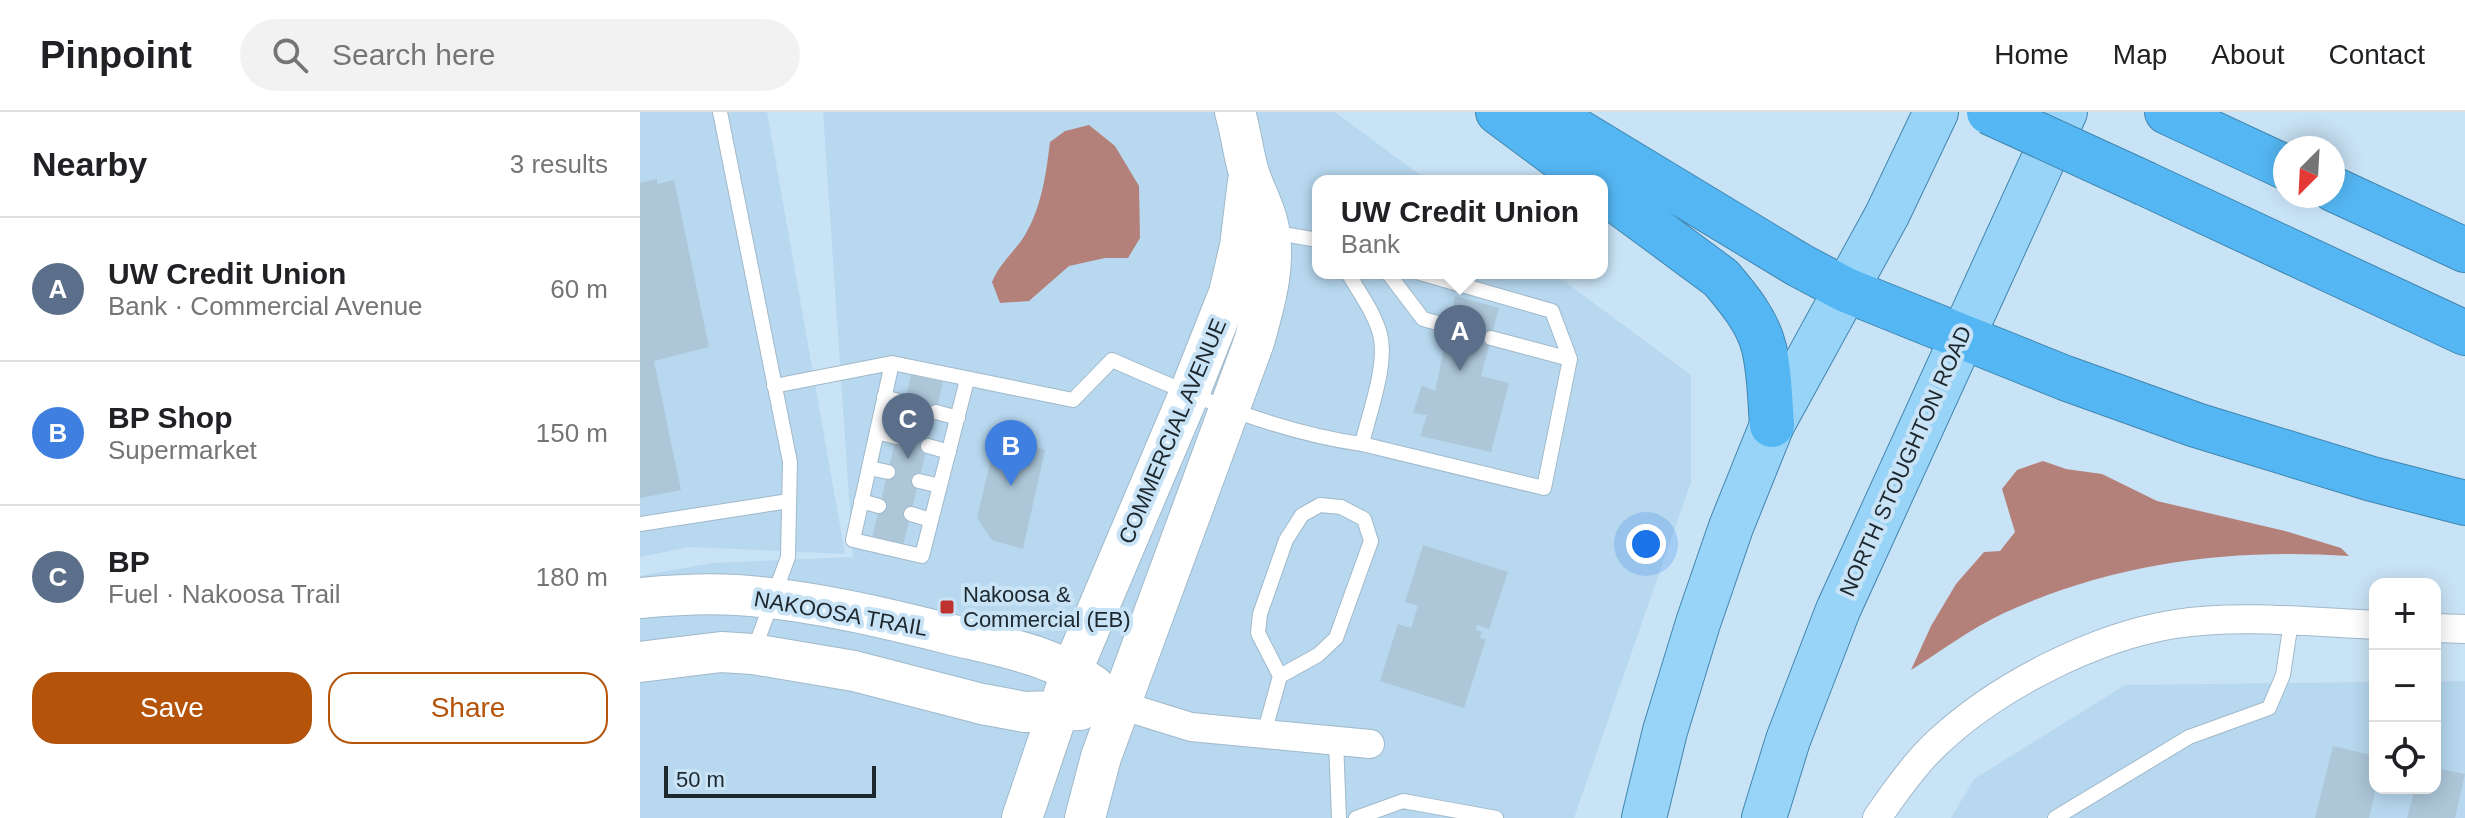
<!DOCTYPE html>
<html lang="en">
<head>
<meta charset="utf-8">
<style>
	:root { --surface:#fff; --page:#f2f2f2; --text:#202124; --muted:#757577; --line:#e0e0e0; --accent:#b45309 }
	body { margin:0; font-family:Arial,sans-serif; background:var(--page); color:var(--text) }
	.controls { position:absolute; right:24px; bottom:24px; display:grid; overflow:hidden; border-radius:16px; box-shadow:0 4px 20px #0003 }
	.controls button { width:72px; height:72px; display:grid; place-items:center; padding:0; border:0; border-bottom:2px solid var(--line); background:var(--surface); color:var(--text); font:40px sans-serif }
	.compass { position:absolute; left:1633px; top:24px; width:72px; height:72px; border-radius:50%; background:var(--surface); box-shadow:0 4px 20px #0003; rotate:204deg }
	.scale { position:absolute; left:24px; bottom:20px; width:212px; box-sizing:border-box; padding-left:8px; border:4px solid #1d272e; border-top:0; font-size:22px; line-height:28px; white-space:nowrap; color:#1d272e; -webkit-text-stroke:6px #c9e3f6; paint-order:stroke }
	.you { position:absolute; left:1006px; top:432px; width:28px; height:28px; margin:-20px; border:6px solid #fff; border-radius:50%; background:#1a73e8; box-shadow:0 0 0 12px #1a73e833 }
	.badge { display:grid; place-items:center; width:52px; height:52px; border-radius:50%; background:var(--accent); color:#fff; font-size:26px; font-weight:700 }
	.pin { position:absolute; translate:-50% -66px; filter:drop-shadow(0 2px 4px #0008) }
	.pin::after { content:''; position:absolute; top:42px; width:28px; height:24px; background:inherit; clip-path:polygon(0 0,100% 0,50% 100%) }
	.popup { position:absolute; left:672px; top:63px; width:296px; height:104px; box-sizing:border-box; display:grid; place-content:center; border-radius:16px; background:var(--surface); filter:drop-shadow(0 2px 6px #0005); font-size:26px; white-space:nowrap; color:var(--muted) }
	.popup b { font-size:30px; color:var(--text) }
	.popup::after { content:''; position:absolute; left:50%; top:100%; margin-left:-16px; border:16px solid transparent; border-top-color:var(--surface) }
	.list { margin:0; padding:0; list-style:none }
	h2 { display:flex; justify-content:space-between; align-items:center; height:104px; margin:0; padding:0 32px; font-size:34px }
	h2 small { font-size:26px; font-weight:400; color:var(--muted) }
	.list li { display:grid; grid-template-columns:52px 1fr auto; gap:24px; align-items:center; box-sizing:border-box; height:144px; padding:0 32px; border-top:2px solid var(--line) }
	.list b { display:block; font-size:30px; white-space:nowrap }
	.list p { margin:0; font-size:26px; white-space:nowrap; color:var(--muted) }
	.list em { font-size:26px; font-style:normal; color:var(--muted) }
	.actions { display:flex; gap:16px; padding:24px 32px }
	.actions a { flex:1; padding:18px 0; border:2px solid var(--accent); border-radius:24px; text-align:center; font-size:28px; color:var(--accent) }
	.actions .main { background:var(--accent); color:#fff }
	.icon { flex:none; width:44px; height:44px; fill:none; stroke:currentColor; stroke-width:2; stroke-linecap:round; stroke-linejoin:round }
	.map { position:relative; flex:none; width:1825px; height:706px; overflow:hidden }
	header { display:flex; align-items:center; gap:48px; box-sizing:border-box; height:112px; padding:0 40px; background:var(--surface); border-bottom:2px solid var(--line) }
	header strong { font-size:38px }
	nav { display:flex; gap:44px; margin-inline-start:auto; font-size:28px }
	.search { width:560px; height:72px; background:var(--page); display:flex; align-items:center; gap:20px; box-sizing:border-box; padding:0 28px; border-radius:44px; color:var(--muted); font-size:30px }
	main { display:flex }
	aside { flex:1; background:var(--surface) }
	.map>svg:first-child { display:block }
	.built { fill:#b7d8ef }
	.water { fill:#b4817a }
	.building { fill:#adc7d9 }
	.lines { fill:none; stroke-linecap:round; stroke-linejoin:round }
	.lane-casing { stroke:#a0b9cb; stroke-width:16 }
	.street-casing { stroke:#a0b9cb; stroke-width:30 }
	.secondary-casing { stroke:#a0b9cb; stroke-width:42 }
	.primary-casing { stroke:#4185ae; stroke-width:46 }
	.highway-casing { stroke:#4185ae; stroke-width:46 }
	.lane { stroke:#fff; stroke-width:14 }
	.street { stroke:#fff; stroke-width:28 }
	.secondary { stroke:#fff; stroke-width:40 }
	.primary { stroke:#98d4f8; stroke-width:44 }
	.highway { stroke:#54b7f3; stroke-width:44 }
	.highway-bridge-casing { stroke:#4185ae; stroke-width:46; stroke-linecap:butt }
	.highway-bridge { stroke:#54b7f3; stroke-width:44 }
	.poi-dot { fill:#c0322e; stroke:#c9e3f6; stroke-width:3 }
	.labels { text-anchor:middle; stroke-width:8; stroke-linejoin:round; paint-order:stroke }
	.street-label { font-size:22px; fill:#1d272e; stroke:#c9e3f6 }
	.poi-label { font-size:22px; fill:#1d272e; stroke:#c9e3f6; text-anchor:start }
</style>
</head>
<body>
<header>
<strong>Pinpoint</strong>
<div class="search"><svg class="icon" aria-label="search" viewBox="0 0 24 24"><circle cx="10" cy="10" r="6"/><path d="M15 15l6 6"/></svg>Search here</div>
<nav><a>Home</a><a>Map</a><a>About</a><a>Contact</a></nav>
</header>
<main>
<aside>
<h2>Nearby<small>3 results</small></h2>
<ul class="list">
<li><span class="badge" style="background:#5c6f8a">A</span><div><b>UW Credit Union</b><p>Bank · Commercial Avenue</p></div><em>60 m</em></li>
<li><span class="badge" style="background:#3f7fe0">B</span><div><b>BP Shop</b><p>Supermarket</p></div><em>150 m</em></li>
<li><span class="badge" style="background:#5c6f8a">C</span><div><b>BP</b><p>Fuel · Nakoosa Trail</p></div><em>180 m</em></li>
</ul>
<div class="actions"><a class="main">Save</a><a>Share</a></div>
</aside>
<div class="map">
<svg width="1825" height="706" viewBox="0 0 1825 706">
	<rect width="100%" height="100%" fill="#c9e3f6"/>
	<path class="built" d="M 0,0 L 127,0 L 205,442 L 49,435 L 0,445 Z
		M 183,0 L 695,0 L 788,69 L 678,69 L 678,161 L 913,161 L 1051,263 L 1051,370 L 934,706 L 0,706 L 0,464 L 72,451 L 213,445 Z
		M 1825,569 L 1825,706 L 1311,706 L 1334,667 L 1485,573 L 1735,570 L 1735,676 L 1795,676 L 1795,570 Z"/>
	<path class="water" d="M 449,13 L 475,34 L 499,74 L 500,126 L 488,146 L 465,146 L 429,154 L 389,189 L 360,191 L 352,170 C 361,149 374,141 385,123 C 402,94 406,62 410,30 L 425,19 Z
		M 1403,349 L 1426,357 L 1462,362 L 1517,389 L 1645,419 L 1701,436 L 1709,444 C 1590,436 1473,451 1364,501 C 1332,516 1301,539 1271,558 L 1291,514 L 1316,472 L 1344,440 L 1360,439 L 1375,420 L 1362,377 L 1377,358 Z"/>
	<path class="building" d="M 17,67 L 17,72 L 34,68 L 69,235 L 14,249 L 41,378 L 0,386 L 0,71 Z
		M 815,184 L 859,196 L 841,264 L 869,271 L 851,340 L 780,324 L 787,303 L 773,301 L 782,273 L 795,279 Z
		M 271,263 L 303,270 L 263,434 L 232,426 Z
		M 375,329 L 405,338 L 383,437 L 352,428 L 337,406 L 352,342 Z
		M 783,433 L 868,460 L 849,517 L 837,513 L 836,518 L 842,520 L 840,526 L 846,527 L 824,596 L 740,569 L 758,512 L 771,516 L 778,494 L 765,490 Z
		M 1693,634 L 1735,644 L 1736,676 L 1729,706 L 1675,706 Z
		M 1795,656 L 1825,662 L 1815,706 L 1767,706 L 1775,676 L 1795,676 Z"/>
	<g class="lines">
		<defs>
			<path id="lane" d="M 80,0 L 150,350 L 148,445 L 113,541
				M 631,120 L 678,128
				M 748,161 L 783,207 L 808,214
				M 851,226 L 930,247
				M 252,251 L 213,428 L 282,444 L 327,268
				M 134,274 L 252,251 L 433,288 L 472,248 C 551,283 635,320 722,332 C 729,301 748,252 740,222 C 734,200 719,180 708,161
				M 244,285 L 265,291
				M 296,300 L 318,306
				M 237,320 L 256,325
				M 722,332 L 904,376 L 930,247 L 912,199 L 780,161
				M 288,334 L 309,340
				M 229,356 L 248,360
				M 279,369 L 300,374
				M 221,389 L 239,394
				M 271,402 L 291,408
				M 0,412 L 149,389
				M 624,622 L 640,564 L 678,543 L 696,526 L 731,429 L 724,407 L 701,395 L 680,393 L 662,403 L 646,428 L 620,502 L 618,521 L 640,564
				M 696,629 L 699,706
				M 716,706 L 763,689 L 856,706
				M 1415,706 L 1549,625 L 1629,596 L 1643,563 L 1651,510"/>
			<path id="street" d="M 1795,516 L 1825,517
				M 480,593 L 551,615 L 730,632
				M 1237,706 C 1252,684 1278,648 1298,630 C 1358,574 1454,525 1535,512 C 1596,502 1672,510 1735,513"/>
			<path id="secondary" d="M 0,486 C 32,483 65,481 97,483 C 170,488 242,505 313,523 C 363,535 412,543 454,574
				M 0,550 L 81,540 L 113,542 L 214,559 L 342,592 L 385,600 L 440,598
				M 382,706 L 432,558 L 549,282 L 589,181 L 600,134 L 608,69
				M 445,706 L 461,645 L 614,230 C 625,191 638,148 627,108 C 622,91 614,77 609,61 C 603,41 601,20 595,0"/>
			<path id="primary" d="M 1004,706 L 1025,619 L 1058,511 L 1091,415 L 1132,313 L 1247,103 L 1296,0
				M 1124,706 L 1148,628 L 1198,498 L 1425,0"/>
			<path id="highway" d="M 858,0 L 951,69
				M 906,0 L 1159,153 L 1206,178 L 1425,266 L 1556,313 L 1732,367 L 1825,391
				M 1527,0 L 1645,55
				M 1506,72 L 1825,221
				M 1693,77 L 1825,138
				M 962,78 L 1081,166 C 1098,186 1118,210 1124,236 C 1130,261 1130,288 1132,313"/>
		</defs>
		<use href="#lane" class="lane-casing"/>
		<use href="#street" class="street-casing"/>
		<use href="#secondary" class="secondary-casing"/>
		<use href="#primary" class="primary-casing"/>
		<use href="#highway" class="highway-casing"/>
		<use href="#lane" class="lane"/>
		<use href="#street" class="street"/>
		<use href="#secondary" class="secondary"/>
		<use href="#primary" class="primary"/>
		<use href="#highway" class="highway"/>
		<defs>
			<path id="highway-bridge" d="M 1349,0 L 1506,72"/>
		</defs>
		<use href="#highway-bridge" class="highway-bridge-casing"/>
		<use href="#highway-bridge" class="highway-bridge"/>
	</g>
	<rect class="poi-dot" x="299" y="487" width="16" height="16" rx="4"/>
	<g class="labels">
		<g class="street-label">
			<text transform="translate(532 319) rotate(-67)" y="8">COMMERCIAL AVENUE</text>
			<text transform="translate(1265 349) rotate(-66)" y="8">NORTH STOUGHTON ROAD</text>
			<text transform="translate(201 501) rotate(10)" y="8">NAKOOSA TRAIL</text>
		</g>
		<g class="poi-label">
			<text x="323" y="490">Nakoosa &amp;<tspan x="323" dy="25">Commercial (EB)</tspan></text>
		</g>
	</g>
</svg>
<div class="controls">
<button>+</button>
<button>−</button>
<button><svg class="icon" aria-label="locate" viewBox="0 0 24 24"><circle cx="12" cy="12" r="6"/><path d="M12 2v4M12 18v4M2 12h4M18 12h4"/></svg></button>
</div>
<svg class="compass" viewBox="-18 -18 36 36"><path d="M0-13l5 13h-10z" fill="#e53935"/><path d="M0 13l5-13h-10z" fill="#757577"/></svg>
<div class="scale">50 m</div>
<div class="you"></div>
<div class="pin badge" style="left:820px;top:259px;background:#5c6f8a">A</div>
<div class="popup"><b>UW Credit Union</b>Bank</div>
<div class="pin badge" style="left:371px;top:374px;background:#3f7fe0">B</div>
<div class="pin badge" style="left:268px;top:347px;background:#5c6f8a">C</div>
</div>
</main>
</body>
</html>
